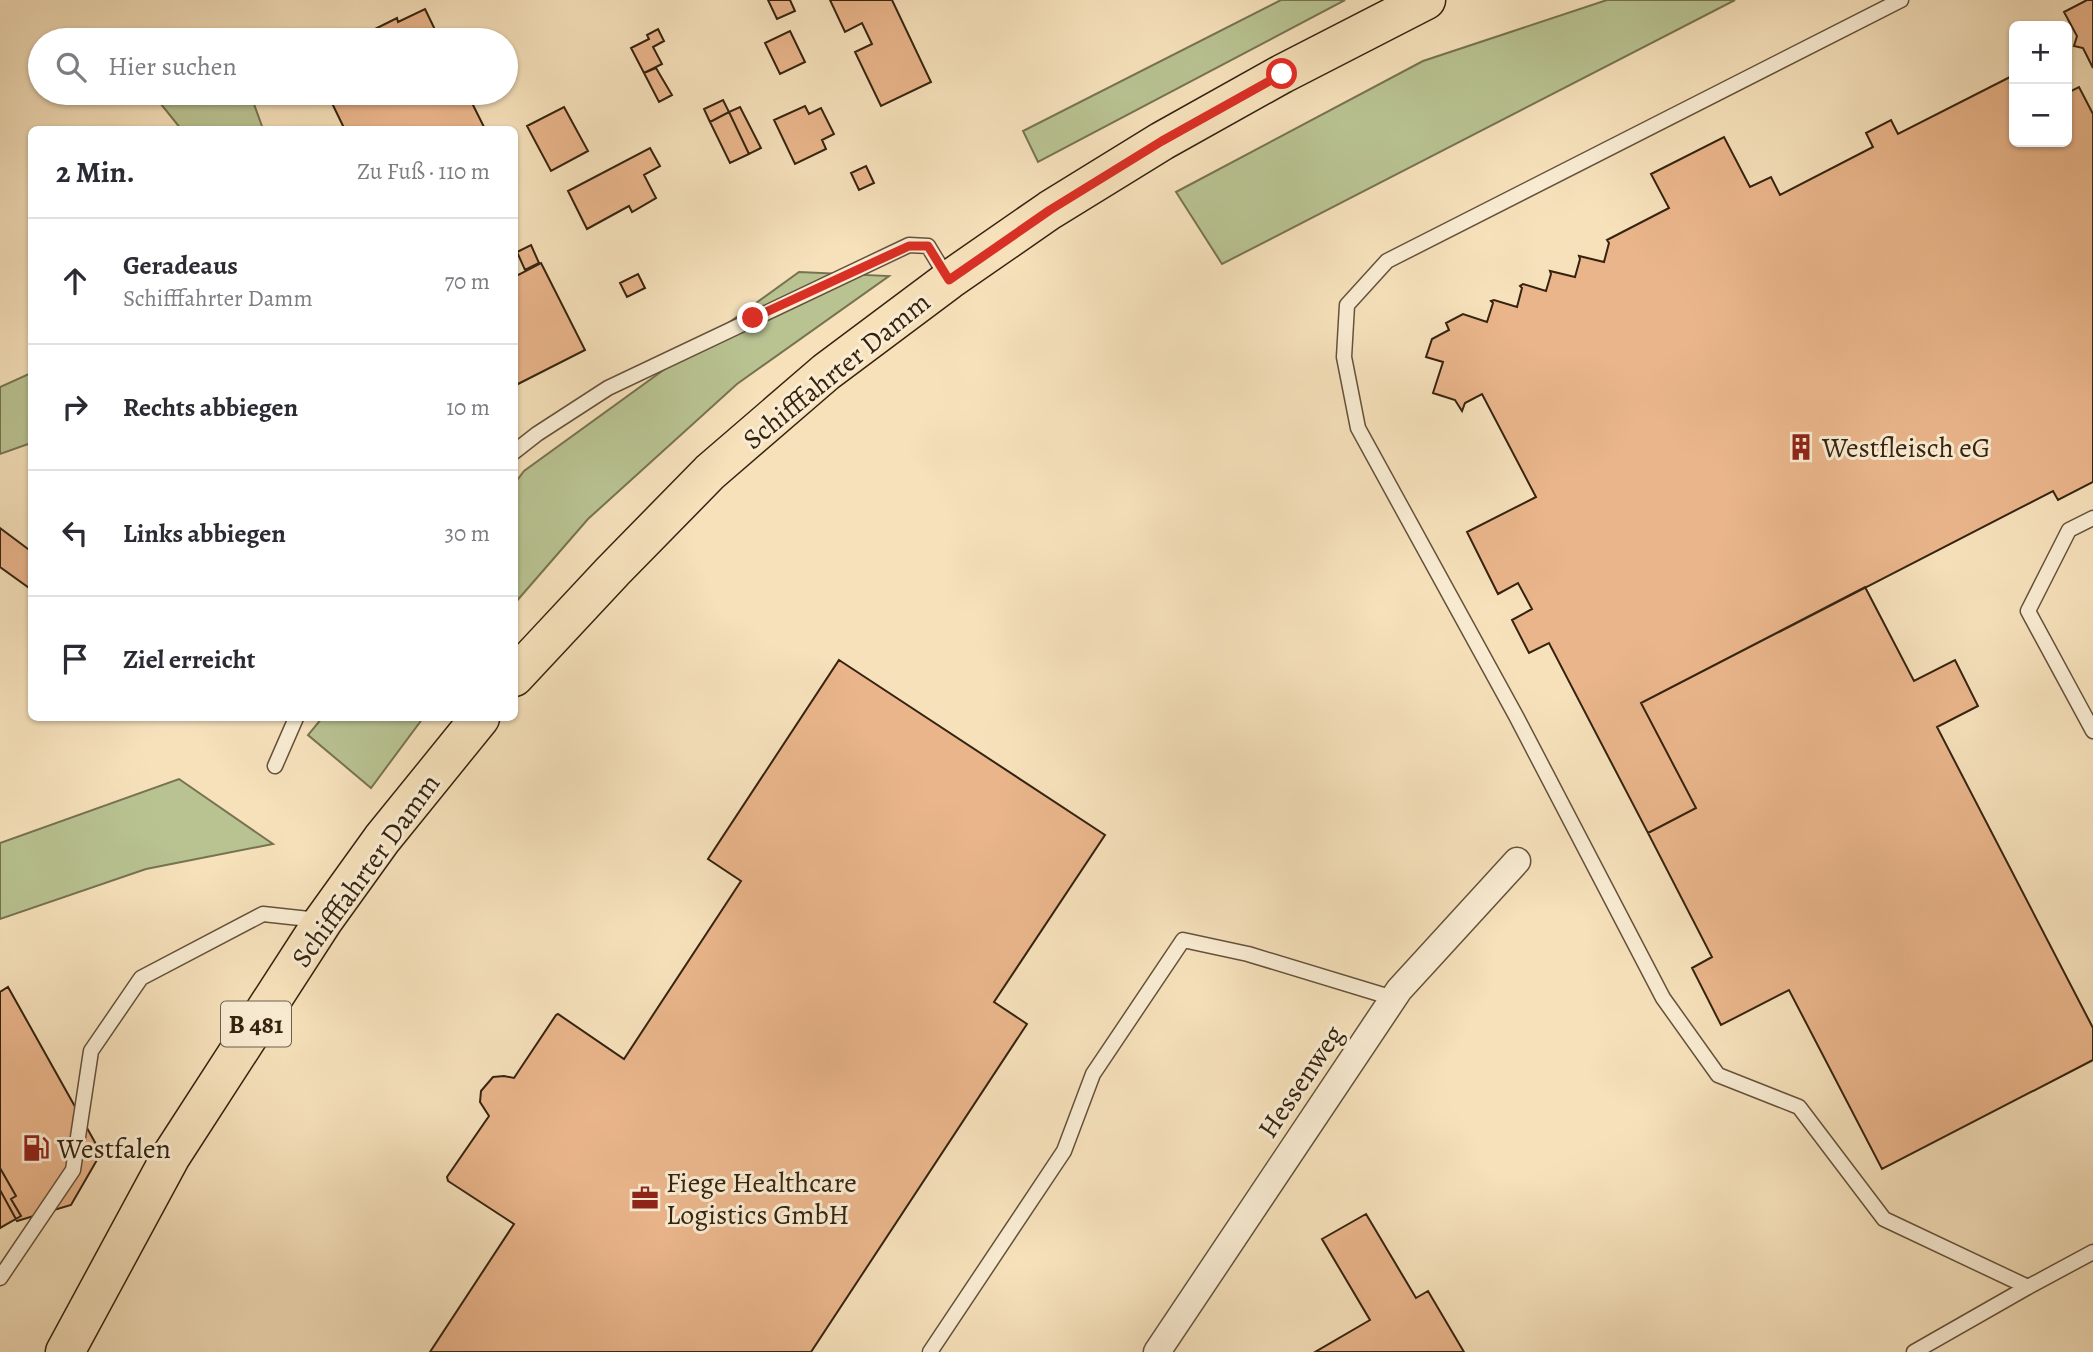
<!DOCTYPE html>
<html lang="de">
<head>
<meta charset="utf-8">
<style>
	:root { --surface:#fff; --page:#f2f2f3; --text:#2b2b33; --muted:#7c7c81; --line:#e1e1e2 }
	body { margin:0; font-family:Alegreya,serif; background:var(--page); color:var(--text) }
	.controls { position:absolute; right:21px; top:21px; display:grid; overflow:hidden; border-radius:10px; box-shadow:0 2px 5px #0004 }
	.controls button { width:63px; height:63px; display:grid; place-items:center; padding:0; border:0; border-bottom:2px solid var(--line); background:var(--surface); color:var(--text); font:35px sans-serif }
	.stop { position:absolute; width:21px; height:21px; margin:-16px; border:5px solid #d93025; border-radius:50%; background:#fff }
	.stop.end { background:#d93025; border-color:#fff; box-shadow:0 2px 7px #0008 }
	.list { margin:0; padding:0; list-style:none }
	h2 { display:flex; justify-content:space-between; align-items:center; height:91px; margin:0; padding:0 28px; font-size:30px }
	h2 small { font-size:23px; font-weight:400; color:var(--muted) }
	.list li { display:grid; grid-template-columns:46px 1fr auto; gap:21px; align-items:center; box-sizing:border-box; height:126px; padding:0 28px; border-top:2px solid var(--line) }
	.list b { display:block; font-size:26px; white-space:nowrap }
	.list p { margin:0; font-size:23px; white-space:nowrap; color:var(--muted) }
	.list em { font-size:23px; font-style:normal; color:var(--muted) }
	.icon { flex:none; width:38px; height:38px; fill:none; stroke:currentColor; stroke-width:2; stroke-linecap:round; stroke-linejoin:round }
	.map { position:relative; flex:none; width:2093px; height:1352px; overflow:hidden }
	.search { position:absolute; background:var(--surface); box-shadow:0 2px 5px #0004; left:28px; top:28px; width:490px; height:77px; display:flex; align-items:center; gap:18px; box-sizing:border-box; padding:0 24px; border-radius:38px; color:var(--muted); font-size:26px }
	.panel { position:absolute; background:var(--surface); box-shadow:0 2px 5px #0004; left:28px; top:126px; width:490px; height:595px; border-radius:10px }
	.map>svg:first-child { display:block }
	.green { fill:#b9c392; stroke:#777351; stroke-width:2 }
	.building { fill:#eab58b; stroke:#352310; stroke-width:2 }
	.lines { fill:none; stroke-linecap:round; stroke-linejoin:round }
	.service-casing { stroke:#65523b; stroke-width:17 }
	.minor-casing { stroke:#65523b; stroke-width:29 }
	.primary-casing { stroke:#352310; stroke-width:41 }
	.service { stroke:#f9ecd3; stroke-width:14 }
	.minor { stroke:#f9ecd3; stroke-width:26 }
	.primary { stroke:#f6e1bb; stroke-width:38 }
	.route { stroke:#d93025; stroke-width:9 }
	.labels { text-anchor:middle; stroke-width:6; stroke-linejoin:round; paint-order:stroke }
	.shield { fill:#f9ecd3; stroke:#705f4a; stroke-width:2 }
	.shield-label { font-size:26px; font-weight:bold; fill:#352310 }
	.street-label { font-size:28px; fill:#352310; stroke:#f9ecd3 }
	.poi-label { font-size:28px; fill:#352310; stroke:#f9ecd3; text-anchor:start }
</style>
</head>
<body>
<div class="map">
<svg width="2093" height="1352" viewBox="0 0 2093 1352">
	<rect width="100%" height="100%" fill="#f6e1bb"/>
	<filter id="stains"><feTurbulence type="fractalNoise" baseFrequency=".00286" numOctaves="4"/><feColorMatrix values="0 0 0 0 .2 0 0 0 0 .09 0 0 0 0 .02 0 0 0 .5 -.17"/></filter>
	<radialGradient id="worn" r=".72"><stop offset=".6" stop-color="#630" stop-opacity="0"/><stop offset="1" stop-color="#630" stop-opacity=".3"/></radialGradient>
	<path class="green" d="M 1281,0 L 1345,0 L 1038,162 L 1023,131 Z
		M 1607,0 L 1735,0 L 1222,264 L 1176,192 L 1423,61 Z
		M 152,93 L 250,93 L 263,129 L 181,129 Z
		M 799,272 L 889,276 L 737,384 L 588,519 L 515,603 L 515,483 L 524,471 Z
		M 31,373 L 31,443 L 0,454 L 0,387 Z
		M 322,718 L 423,718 L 371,788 L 308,735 Z
		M 179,779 L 273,844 L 146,869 L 0,919 L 0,843 Z"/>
	<path class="building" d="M 768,0 L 790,0 L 795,11 L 777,19 Z
		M 830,0 L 892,0 L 931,82 L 881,106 L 855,52 L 872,44 L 862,23 L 845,32 Z
		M 2087,0 L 2093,0 L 2093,68 L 2083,48 L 2074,46 L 2077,36 L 2064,12 Z
		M 425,9 L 440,40 L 353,40 L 397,18 L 398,22 Z
		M 658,29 L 664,41 L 653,47 L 662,64 L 644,73 L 631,48 L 649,39 L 647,35 Z
		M 790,31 L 805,62 L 780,74 L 765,43 Z
		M 656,68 L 672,95 L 659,102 L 644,73 Z
		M 2014,75 L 2014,142 L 2067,142 L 2067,93 L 2079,87 L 2093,114 L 2093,482 L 2058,500 L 2053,491 L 1641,703 L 1696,808 L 1648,833 L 1549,643 L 1529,653 L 1512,620 L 1532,609 L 1518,583 L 1498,594 L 1467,532 L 1536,497 L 1482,394 L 1465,403 L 1462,411 L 1455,400 L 1433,393 L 1443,362 L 1426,357 L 1432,339 L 1449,330 L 1446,323 L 1463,314 L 1487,322 L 1493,303 L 1491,301 L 1494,300 L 1517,307 L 1522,288 L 1520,286 L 1523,284 L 1546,291 L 1551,274 L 1550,271 L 1575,277 L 1580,259 L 1579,256 L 1604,262 L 1609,243 L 1607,240 L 1669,208 L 1651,174 L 1724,137 L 1750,187 L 1771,177 L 1780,195 L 1873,147 L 1866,133 L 1891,120 L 1898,134 Z
		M 327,93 L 467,93 L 485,129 L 345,130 Z
		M 723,100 L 729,112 L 710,122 L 704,109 Z
		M 805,106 L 809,114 L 821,108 L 834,134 L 822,140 L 826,149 L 795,164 L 774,120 Z
		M 564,107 L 588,151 L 551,171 L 527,126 Z
		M 740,107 L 761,148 L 749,154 L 729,112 Z
		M 729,112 L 749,154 L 730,163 L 710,122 Z
		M 650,148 L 660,166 L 644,175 L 656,198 L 632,212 L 629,206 L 587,229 L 568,191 Z
		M 866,166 L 874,183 L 859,190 L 851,173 Z
		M 531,245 L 539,263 L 525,270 L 517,252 Z
		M 541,263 L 585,350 L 514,386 L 514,277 Z
		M 638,274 L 645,288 L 627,297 L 620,283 Z
		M 0,528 L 32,552 L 32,590 L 0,567 Z
		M 1865,587 L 1914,681 L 1955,660 L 1978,706 L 1937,727 L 2093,1028 L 2093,1060 L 1882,1169 L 1789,990 L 1721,1025 L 1692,968 L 1712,957 L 1648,833 L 1696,808 L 1641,703 Z
		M 839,660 L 1105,835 L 994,1002 L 1027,1024 L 811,1352 L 430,1352 L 514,1224 L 448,1181 L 447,1177 L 489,1116 L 480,1102 L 481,1091 L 493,1077 L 504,1076 L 514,1078 L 556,1015 L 558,1014 L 624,1059 L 741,881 L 708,859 Z
		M 8,987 L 101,1153 L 71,1205 L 17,1221 L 0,1190 L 0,992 Z
		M 0,1168 L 16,1196 L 11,1199 L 21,1216 L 0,1228 Z
		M 1366,1214 L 1416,1298 L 1428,1291 L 1464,1352 L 1315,1352 L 1370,1320 L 1322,1239 Z"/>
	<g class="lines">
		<defs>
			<path id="service" d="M 1901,0 L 1387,261 L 1347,305 L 1344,357 L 1358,428 L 1516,716 L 1663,998 L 1718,1075 L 1799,1107 L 1884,1219 L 2028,1287 L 2093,1252
				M 514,452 L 537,434 L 608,388 L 909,245 L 928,246 L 948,279
				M 2093,518 L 2069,530 L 2028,611 L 2093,731
				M 275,766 L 296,718
				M 0,1278 L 73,1170 L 91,1051 L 141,978 L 263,914 L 318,920
				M 930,1352 L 1064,1151 L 1093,1074 L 1183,940 L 1248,954 L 1393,998
				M 1914,1352 L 2028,1287"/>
			<path id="minor" d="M 1157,1352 L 1399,990 L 1517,861"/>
			<path id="primary" d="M 514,677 L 613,571 L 710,472 L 826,372 L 949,280 L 1050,210 L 1162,141 L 1282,74 L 1426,0
				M 65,1352 L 171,1156 L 323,921 L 382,839 L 480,718"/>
		</defs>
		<use href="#service" class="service-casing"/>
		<use href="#minor" class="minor-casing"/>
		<use href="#primary" class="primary-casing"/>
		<use href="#service" class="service"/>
		<use href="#minor" class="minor"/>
		<use href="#primary" class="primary"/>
	</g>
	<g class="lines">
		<path class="route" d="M 753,318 L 909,246 L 928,246 L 949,280 L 1050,210 L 1162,141 L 1282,74"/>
	</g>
	<defs>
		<symbol id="building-bare" viewBox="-9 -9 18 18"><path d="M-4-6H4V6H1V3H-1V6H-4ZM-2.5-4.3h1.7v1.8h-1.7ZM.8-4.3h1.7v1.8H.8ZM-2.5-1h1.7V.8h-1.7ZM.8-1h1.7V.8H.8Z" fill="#8f2418" stroke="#f9ecd3" stroke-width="2.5" paint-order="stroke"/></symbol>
		<symbol id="fuel-bare" viewBox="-9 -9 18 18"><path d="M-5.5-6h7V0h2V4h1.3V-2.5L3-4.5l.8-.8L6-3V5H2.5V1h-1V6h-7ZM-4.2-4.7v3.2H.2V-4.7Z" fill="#8f2418" stroke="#f9ecd3" stroke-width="2.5" paint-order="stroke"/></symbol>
		<symbol id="office-bare" viewBox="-9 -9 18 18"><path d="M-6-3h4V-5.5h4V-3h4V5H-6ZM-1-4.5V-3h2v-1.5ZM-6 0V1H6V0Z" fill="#8f2418" stroke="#f9ecd3" stroke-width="2.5" paint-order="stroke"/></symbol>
	</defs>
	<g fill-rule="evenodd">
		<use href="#building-bare" x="1782" y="428" width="38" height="38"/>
		<use href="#fuel-bare" x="17" y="1129" width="38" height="38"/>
		<use href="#office-bare" x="626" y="1179" width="38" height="38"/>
	</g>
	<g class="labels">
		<rect class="shield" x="221" y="1001.5" width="70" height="45" rx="5"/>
		<g class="shield-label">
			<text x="256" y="1033">B 481</text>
		</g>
		<g class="street-label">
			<text transform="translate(836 370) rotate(-39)" y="10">Schifffahrter Damm</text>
			<text transform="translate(365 870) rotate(-54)" y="10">Schifffahrter Damm</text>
			<text transform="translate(1300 1081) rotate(-56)" y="10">Hessenweg</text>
		</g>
		<g class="poi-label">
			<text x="1822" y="457">Westfleisch eG</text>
			<text x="57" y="1158">Westfalen</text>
			<text x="666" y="1192">Fiege Healthcare<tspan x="666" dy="32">Logistics GmbH</tspan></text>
		</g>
	</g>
	<rect width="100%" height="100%" filter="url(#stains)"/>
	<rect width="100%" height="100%" fill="url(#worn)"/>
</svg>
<div class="controls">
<button>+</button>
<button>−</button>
</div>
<div class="stop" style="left:1282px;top:74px"></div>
<div class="stop end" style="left:753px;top:318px"></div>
<div class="search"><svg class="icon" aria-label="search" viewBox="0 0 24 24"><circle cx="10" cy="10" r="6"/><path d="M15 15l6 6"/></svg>Hier suchen</div>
<section class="panel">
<h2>2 Min.<small>Zu Fuß · 110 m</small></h2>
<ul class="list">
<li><svg class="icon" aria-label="ahead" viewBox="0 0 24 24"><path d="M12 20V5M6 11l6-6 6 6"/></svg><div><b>Geradeaus</b><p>Schifffahrter Damm</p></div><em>70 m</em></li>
<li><svg class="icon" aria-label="right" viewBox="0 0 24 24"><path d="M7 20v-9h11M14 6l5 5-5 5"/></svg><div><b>Rechts abbiegen</b></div><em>10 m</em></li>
<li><svg class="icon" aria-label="left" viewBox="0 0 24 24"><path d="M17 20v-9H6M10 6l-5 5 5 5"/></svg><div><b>Links abbiegen</b></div><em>30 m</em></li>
<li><svg class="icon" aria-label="arrive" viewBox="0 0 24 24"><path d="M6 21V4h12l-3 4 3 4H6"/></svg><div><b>Ziel erreicht</b></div></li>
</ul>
</section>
</div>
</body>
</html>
